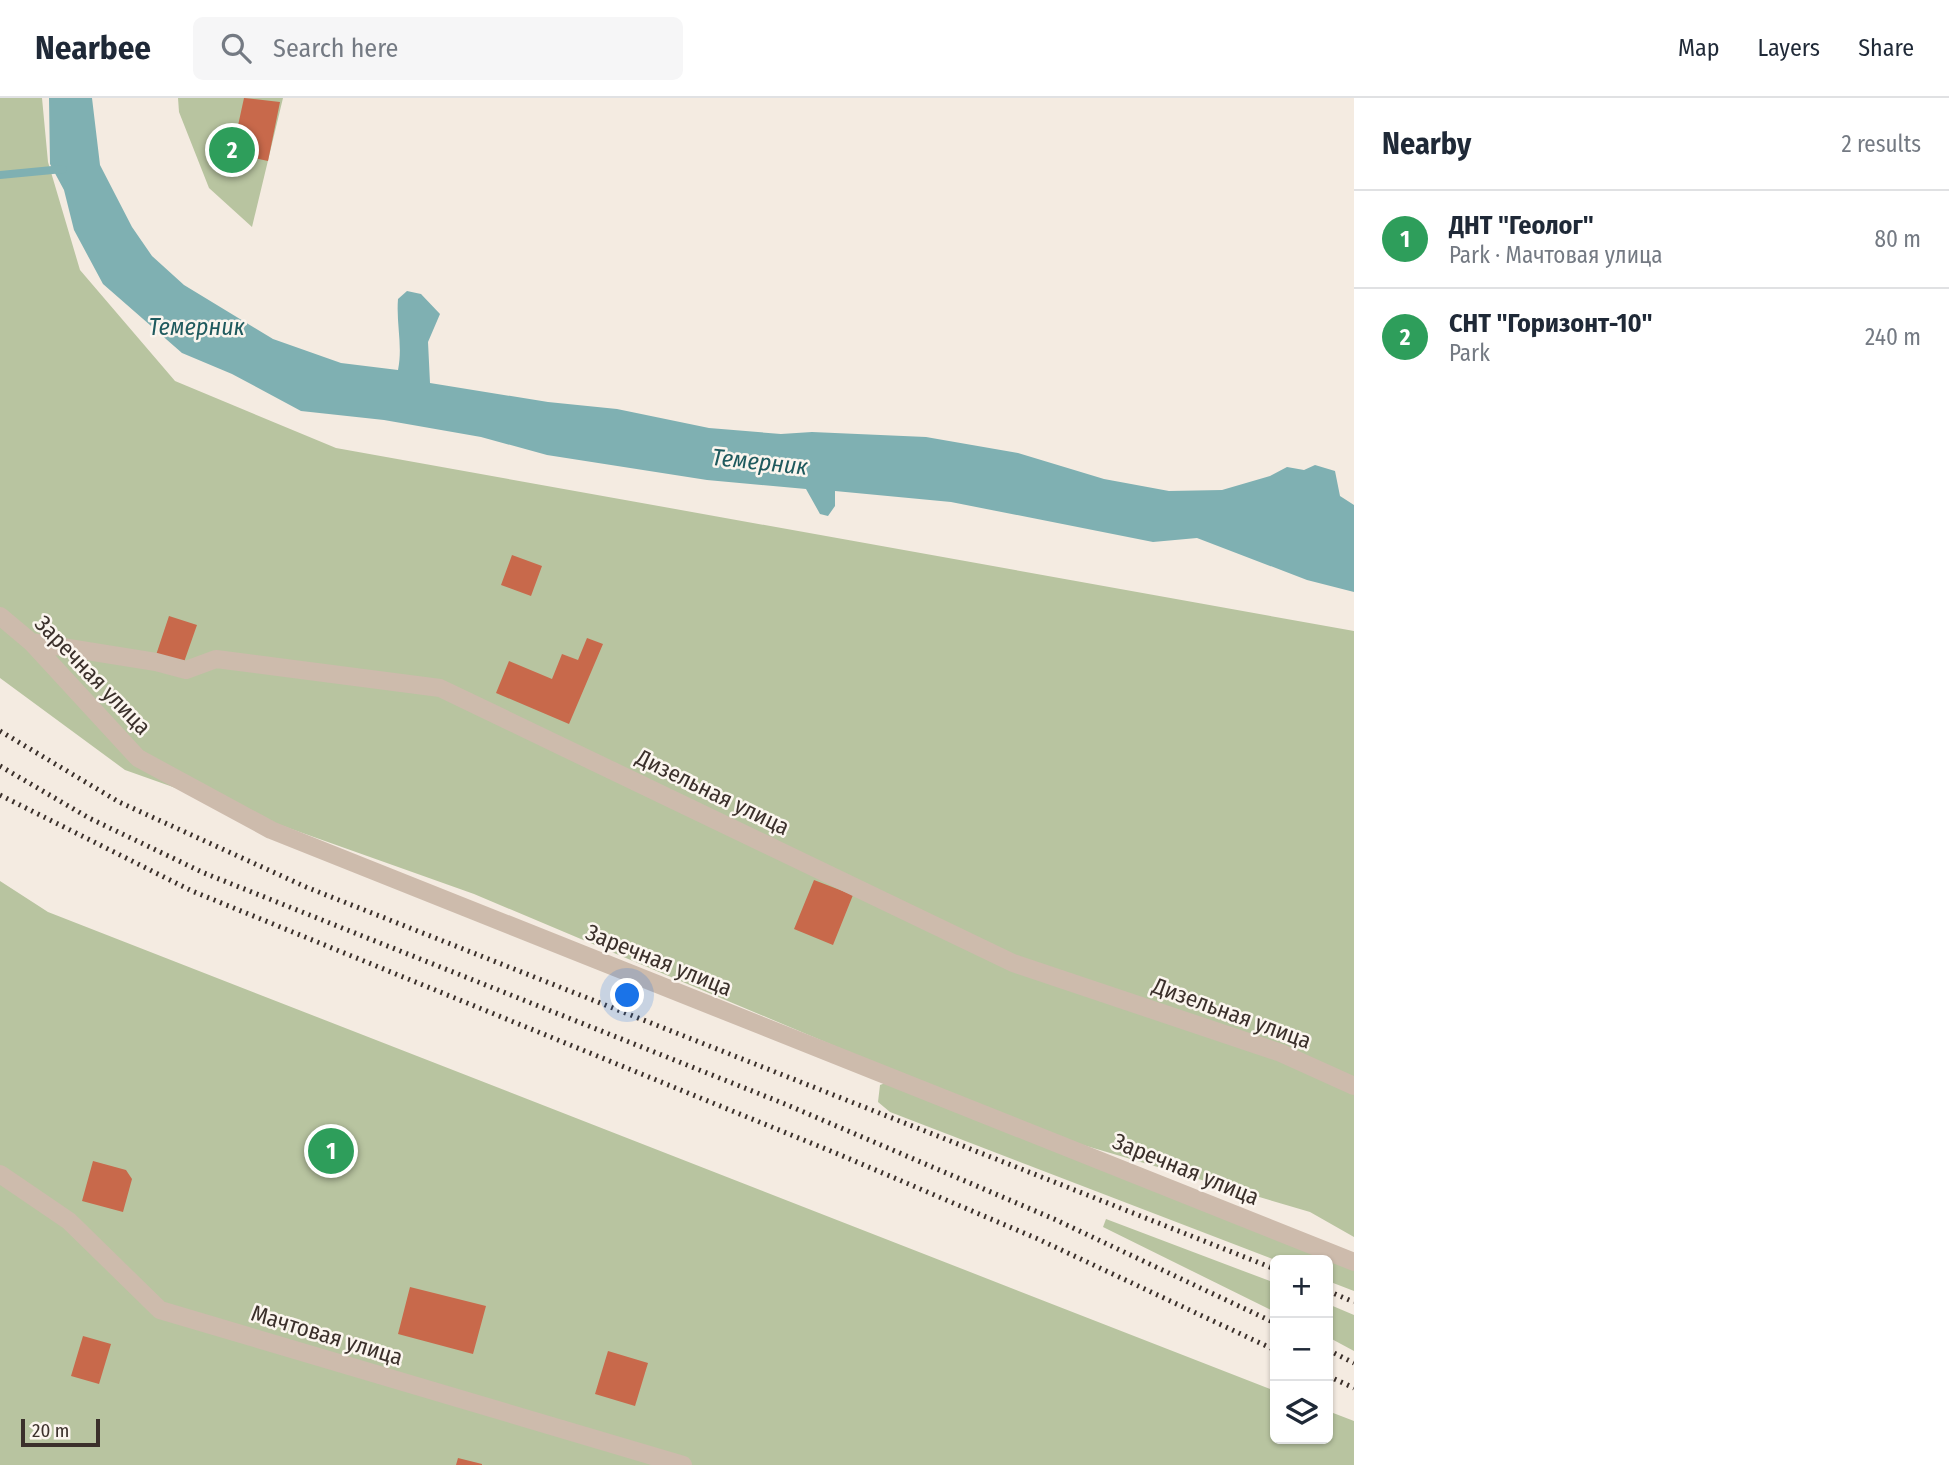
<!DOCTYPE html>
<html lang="en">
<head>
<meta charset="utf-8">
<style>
	:root { --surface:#fff; --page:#f6f6f7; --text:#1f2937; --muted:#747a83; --line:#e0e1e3; --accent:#1f5a5e }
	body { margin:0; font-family:"Fira Sans Condensed",sans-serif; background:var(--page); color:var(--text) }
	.controls { position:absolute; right:21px; bottom:21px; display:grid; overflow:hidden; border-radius:10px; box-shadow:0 2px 5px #0004 }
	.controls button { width:63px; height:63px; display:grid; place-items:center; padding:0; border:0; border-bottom:2px solid var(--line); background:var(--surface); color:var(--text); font:35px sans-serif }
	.scale { position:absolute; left:21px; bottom:18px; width:79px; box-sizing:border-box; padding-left:7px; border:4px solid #3b302b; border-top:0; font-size:19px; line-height:24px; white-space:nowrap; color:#3b302b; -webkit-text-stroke:5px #fbf5ee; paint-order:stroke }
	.you { position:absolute; left:628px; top:898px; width:24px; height:24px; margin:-18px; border:5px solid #fff; border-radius:50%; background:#1a73e8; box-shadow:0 0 0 10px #1a73e833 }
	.badge { display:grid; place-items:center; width:46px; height:46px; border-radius:50%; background:var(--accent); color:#fff; font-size:23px; font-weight:700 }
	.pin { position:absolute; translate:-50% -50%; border:4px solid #fff; box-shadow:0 2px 7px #0006 }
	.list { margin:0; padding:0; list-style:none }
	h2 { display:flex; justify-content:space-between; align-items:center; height:91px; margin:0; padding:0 28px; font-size:30px }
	h2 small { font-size:23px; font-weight:400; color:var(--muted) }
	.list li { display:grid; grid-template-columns:46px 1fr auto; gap:21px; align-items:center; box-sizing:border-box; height:98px; padding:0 28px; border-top:2px solid var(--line) }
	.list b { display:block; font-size:26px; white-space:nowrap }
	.list p { margin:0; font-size:23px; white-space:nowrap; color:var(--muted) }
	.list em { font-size:23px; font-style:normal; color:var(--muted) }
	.icon { flex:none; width:38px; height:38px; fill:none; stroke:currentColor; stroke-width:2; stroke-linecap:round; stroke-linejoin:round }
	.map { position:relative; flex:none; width:1354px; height:1367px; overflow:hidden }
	header { display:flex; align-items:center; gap:42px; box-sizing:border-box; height:98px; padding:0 35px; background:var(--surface); border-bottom:2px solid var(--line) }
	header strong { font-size:33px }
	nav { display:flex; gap:38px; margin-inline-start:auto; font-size:24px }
	.search { width:490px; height:63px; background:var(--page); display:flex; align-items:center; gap:18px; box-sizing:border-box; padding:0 24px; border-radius:10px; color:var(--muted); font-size:26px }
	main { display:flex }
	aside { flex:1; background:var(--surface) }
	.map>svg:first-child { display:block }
	.green { fill:#b8c4a0 }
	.water { fill:#7fb0b2 }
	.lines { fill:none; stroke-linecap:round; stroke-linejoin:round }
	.stream { stroke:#7fb0b2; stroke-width:8 }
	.building { fill:#c8694b }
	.minor { stroke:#cdbbac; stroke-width:18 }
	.rail { stroke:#3b302b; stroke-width:5; stroke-dasharray:2 5; stroke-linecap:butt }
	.labels { text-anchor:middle; stroke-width:5; stroke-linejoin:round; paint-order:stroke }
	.street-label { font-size:23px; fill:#3b302b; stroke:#fbf5ee }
	.water-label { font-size:24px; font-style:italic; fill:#1f5a5e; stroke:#fbf5ee }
</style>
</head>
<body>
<header>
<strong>Nearbee</strong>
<div class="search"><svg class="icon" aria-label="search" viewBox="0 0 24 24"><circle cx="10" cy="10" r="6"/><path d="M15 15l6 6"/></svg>Search here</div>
<nav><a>Map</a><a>Layers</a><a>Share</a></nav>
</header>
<main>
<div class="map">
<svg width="1354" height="1367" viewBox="0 0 1354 1367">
	<rect width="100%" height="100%" fill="#f4ebe1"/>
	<path class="green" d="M 0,0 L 42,0 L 48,64 L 80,172 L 175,283 L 336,350 L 1354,533 L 1354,1139 L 1310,1114 L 1039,1034 L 474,796 L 125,672 L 0,580 Z
		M 178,0 L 283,0 L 252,129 L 209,90 L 179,14 Z
		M 0,783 L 48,814 L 1275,1293 L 1275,1341 L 1328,1341 L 1328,1313 L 1354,1323 L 1354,1367 L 0,1367 Z
		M 888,984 L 1354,1167 L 1354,1193 L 1328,1183 L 1328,1162 L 1275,1162 L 890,1014 L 878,1004 L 880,987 Z
		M 1106,1121 L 1275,1185 L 1275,1214 L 1103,1129 Z
		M 1328,1206 L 1354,1217 L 1354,1253 L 1328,1239 Z"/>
	<path class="water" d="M 49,0 L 92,0 L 100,67 L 132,129 L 152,158 L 184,187 L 273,241 L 341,265 L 398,272 C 403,248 396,226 398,201 L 407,193 L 421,196 L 440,216 L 428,244 L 430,285 L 548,304 L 617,311 L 709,330 L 781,336 L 812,334 L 926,339 L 1018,355 L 1104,381 L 1169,393 L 1222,392 L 1270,378 L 1287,369 L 1304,372 L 1315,367 L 1335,373 L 1340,398 L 1354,407 L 1354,494 L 1307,482 L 1197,440 L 1153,444 L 951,404 L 835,393 L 835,408 L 828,418 L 820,416 L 806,391 L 707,382 L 547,357 L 481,339 L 384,322 L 301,313 L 232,276 L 182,255 L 103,186 L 74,132 L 64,92 L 50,66 Z"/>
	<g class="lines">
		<path class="stream" d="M 0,77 L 63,71"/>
	</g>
	<path class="building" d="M 244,0 L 280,4 L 268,63 L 232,55 Z
		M 512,457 L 542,468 L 531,498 L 501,487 Z
		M 169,518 L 197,527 L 183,567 L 156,557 Z
		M 587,540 L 603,546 L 569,626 L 496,595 L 509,563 L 552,581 L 562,556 L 578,562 Z
		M 814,782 L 853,797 L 833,847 L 794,831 Z
		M 93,1063 L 126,1072 L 132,1081 L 123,1114 L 82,1103 Z
		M 410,1189 L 486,1208 L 473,1256 L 398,1236 Z
		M 83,1238 L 111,1246 L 99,1286 L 71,1278 Z
		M 608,1253 L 648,1265 L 635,1308 L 595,1296 Z
		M 458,1360 L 482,1366 L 482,1367 L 456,1367 Z"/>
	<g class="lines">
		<path class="minor" d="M 0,518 L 31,544 L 138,660 L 271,732 L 1354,1164
			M 31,544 L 156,564 L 186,572 L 216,561 L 440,590 L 1013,865 L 1281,955 L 1354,988
			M 0,1076 L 69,1123 L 160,1212 L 683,1367"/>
		<path class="rail" d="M 0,633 L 119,704 L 306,789 L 1275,1171
			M 0,668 L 89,720 L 204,775 L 785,1006 L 1054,1121 L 1275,1225
			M 0,697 L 192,793 L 838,1056 L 1038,1141 L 1275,1252
			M 1328,1193 L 1354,1204
			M 1328,1252 L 1354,1265
			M 1328,1278 L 1354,1290"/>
	</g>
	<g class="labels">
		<g class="street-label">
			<text transform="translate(93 577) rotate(46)" y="8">Заречная улица</text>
			<text transform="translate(713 694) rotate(26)" y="8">Дизельная улица</text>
			<text transform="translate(659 862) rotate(22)" y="8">Заречная улица</text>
			<text transform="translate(1232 915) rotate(20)" y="8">Дизельная улица</text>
			<text transform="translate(1186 1071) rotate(22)" y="8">Заречная улица</text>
			<text transform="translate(327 1237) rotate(17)" y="8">Мачтовая улица</text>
		</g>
		<g class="water-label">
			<text x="197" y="237">Темерник</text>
			<text transform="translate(760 364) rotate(6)" y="8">Темерник</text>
		</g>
	</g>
</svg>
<div class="controls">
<button>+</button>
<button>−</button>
<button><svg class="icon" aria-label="layers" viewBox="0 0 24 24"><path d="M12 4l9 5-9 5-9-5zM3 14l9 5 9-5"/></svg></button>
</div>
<div class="scale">20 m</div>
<div class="you"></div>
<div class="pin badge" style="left:331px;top:1053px;background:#2e9e5b">1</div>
<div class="pin badge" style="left:232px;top:52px;background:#2e9e5b">2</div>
</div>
<aside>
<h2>Nearby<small>2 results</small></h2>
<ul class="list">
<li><span class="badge" style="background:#2e9e5b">1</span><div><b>ДНТ &quot;Геолог&quot;</b><p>Park · Мачтовая улица</p></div><em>80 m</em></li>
<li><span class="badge" style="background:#2e9e5b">2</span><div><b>СНТ &quot;Горизонт-10&quot;</b><p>Park</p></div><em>240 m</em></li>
</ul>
</aside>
</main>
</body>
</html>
